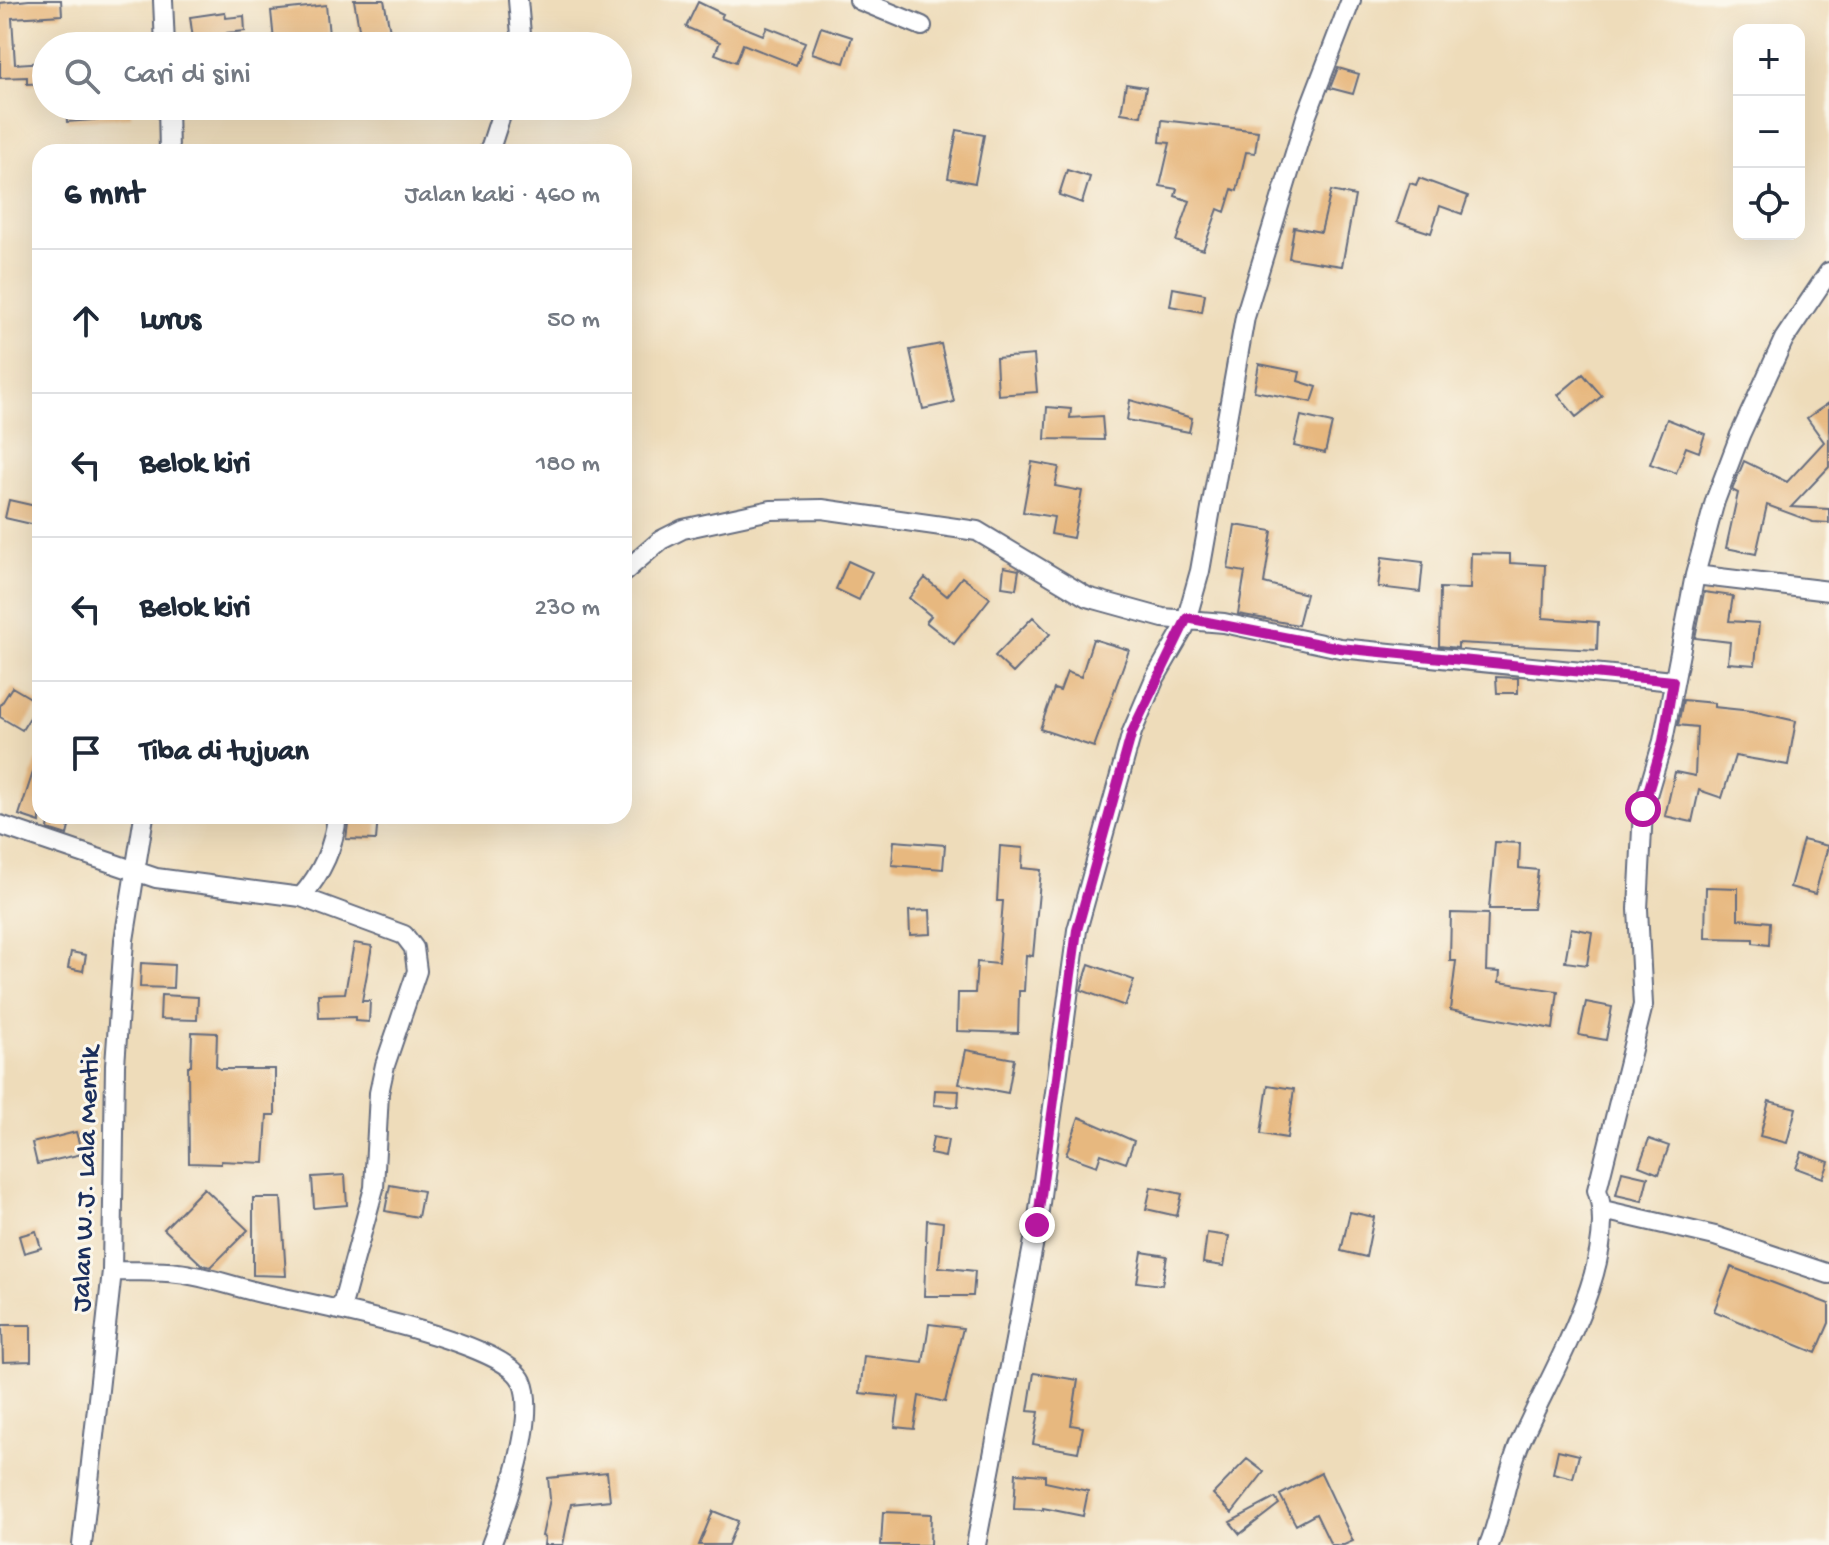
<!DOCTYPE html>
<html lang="id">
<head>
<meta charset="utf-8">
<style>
	:root { --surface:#fff; --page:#f2f2f3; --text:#1f2937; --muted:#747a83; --line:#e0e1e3 }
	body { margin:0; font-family:"Gochi Hand",sans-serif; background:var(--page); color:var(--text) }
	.controls { position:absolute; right:24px; top:24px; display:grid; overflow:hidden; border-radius:16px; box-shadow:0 8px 32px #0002 }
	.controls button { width:72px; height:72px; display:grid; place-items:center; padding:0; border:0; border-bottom:2px solid var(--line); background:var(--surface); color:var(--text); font:40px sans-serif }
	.stop { position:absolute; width:24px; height:24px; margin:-18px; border:6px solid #b5179e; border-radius:50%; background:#fff }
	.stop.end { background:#b5179e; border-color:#fff; box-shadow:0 2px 8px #0008 }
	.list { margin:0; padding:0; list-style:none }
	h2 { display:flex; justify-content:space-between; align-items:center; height:104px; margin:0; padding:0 32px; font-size:34px }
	h2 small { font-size:26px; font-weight:400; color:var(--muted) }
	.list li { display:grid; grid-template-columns:52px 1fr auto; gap:24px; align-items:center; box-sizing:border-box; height:144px; padding:0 32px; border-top:2px solid var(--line) }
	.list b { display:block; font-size:30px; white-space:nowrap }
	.list em { font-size:26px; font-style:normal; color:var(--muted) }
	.icon { flex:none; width:44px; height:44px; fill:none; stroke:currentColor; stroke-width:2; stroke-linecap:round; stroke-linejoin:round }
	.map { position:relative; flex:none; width:1829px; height:1545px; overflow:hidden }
	.search { position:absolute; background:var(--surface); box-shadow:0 8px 32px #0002; left:32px; top:32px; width:600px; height:88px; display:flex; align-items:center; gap:20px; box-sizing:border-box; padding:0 28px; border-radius:44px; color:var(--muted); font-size:30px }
	.panel { position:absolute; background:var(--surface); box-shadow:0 8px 32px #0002; left:32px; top:144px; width:600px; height:680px; border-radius:24px }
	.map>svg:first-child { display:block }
	.building { fill:#e7b87f }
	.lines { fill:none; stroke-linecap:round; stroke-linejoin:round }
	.minor-casing { stroke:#656c7e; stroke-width:22 }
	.minor { stroke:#fff; stroke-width:18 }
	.route { stroke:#b5179e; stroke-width:10 }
	.labels { text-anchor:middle; stroke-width:6; stroke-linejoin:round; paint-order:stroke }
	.street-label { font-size:28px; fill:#1b2f5e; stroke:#fbf7ec }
</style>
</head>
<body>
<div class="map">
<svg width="1829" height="1545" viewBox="0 0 1829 1545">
	<rect width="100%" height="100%" fill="#fbf7ec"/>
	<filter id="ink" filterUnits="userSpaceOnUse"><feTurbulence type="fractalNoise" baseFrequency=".0125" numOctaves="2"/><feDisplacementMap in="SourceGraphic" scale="16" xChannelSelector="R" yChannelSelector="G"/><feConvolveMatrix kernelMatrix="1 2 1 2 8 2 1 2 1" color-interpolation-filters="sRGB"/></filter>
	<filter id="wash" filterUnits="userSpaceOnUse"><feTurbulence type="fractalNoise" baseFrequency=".006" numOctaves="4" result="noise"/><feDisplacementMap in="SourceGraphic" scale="32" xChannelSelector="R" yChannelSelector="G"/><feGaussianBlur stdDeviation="1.8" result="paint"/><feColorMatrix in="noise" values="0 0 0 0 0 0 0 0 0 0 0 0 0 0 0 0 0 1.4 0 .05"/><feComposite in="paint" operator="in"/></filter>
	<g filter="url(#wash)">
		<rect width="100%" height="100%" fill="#eedcba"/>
		<g id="blocks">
			<path class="building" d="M 29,0 L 61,0 L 62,15 L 12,18 L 15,64 L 46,62 L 46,83 L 27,84 L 27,77 L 0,78 L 0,3 Z
				M 354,0 L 384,0 L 393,46 L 362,46 Z
				M 698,2 L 723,14 L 721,18 L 763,35 L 767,27 L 805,42 L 796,65 L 743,44 L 736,62 L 715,54 L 720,42 L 686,27 Z
				M 326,5 L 329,35 L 274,41 L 271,11 Z
				M 225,12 L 226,18 L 244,16 L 245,31 L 227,33 L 229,46 L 194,46 L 190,17 Z
				M 821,27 L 852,37 L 844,63 L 812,53 Z
				M 1338,68 L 1359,74 L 1353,94 L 1330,88 Z
				M 1126,84 L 1146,87 L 1141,116 L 1121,113 Z
				M 66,106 L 131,106 L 131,117 L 67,122 Z
				M 1162,120 L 1258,131 L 1255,153 L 1246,152 L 1237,191 L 1232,189 L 1225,212 L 1218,209 L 1203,250 L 1176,241 L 1190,201 L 1175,196 L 1177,189 L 1160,186 L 1170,143 L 1160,142 Z
				M 957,130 L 984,135 L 975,183 L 948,178 Z
				M 1067,170 L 1090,177 L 1082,203 L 1059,195 Z
				M 1419,178 L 1468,196 L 1462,214 L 1440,206 L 1431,233 L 1397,222 L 1410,183 L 1416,185 Z
				M 1331,191 L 1355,196 L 1342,266 L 1289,258 L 1294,227 L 1321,232 Z
				M 1173,288 L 1205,294 L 1202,312 L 1170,306 Z
				M 941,344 L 954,402 L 923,409 L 910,350 Z
				M 1034,355 L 1037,392 L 998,395 L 996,358 Z
				M 1259,364 L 1300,372 L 1298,381 L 1317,387 L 1312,402 L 1254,391 Z
				M 1583,374 L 1602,396 L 1576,417 L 1558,395 Z
				M 1130,400 L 1192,418 L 1189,432 L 1127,420 Z
				M 1829,403 L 1829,467 L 1791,507 L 1829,509 L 1829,523 L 1813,522 L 1767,505 L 1756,554 L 1726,548 L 1738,493 L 1732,490 L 1744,461 L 1787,482 L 1824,442 L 1807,418 Z
				M 1047,407 L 1071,409 L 1070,418 L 1102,416 L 1104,440 L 1045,439 Z
				M 1301,416 L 1332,423 L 1325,453 L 1294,446 Z
				M 1667,419 L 1705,434 L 1699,452 L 1686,447 L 1676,473 L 1650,464 Z
				M 1032,462 L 1059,467 L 1055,486 L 1082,491 L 1073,538 L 1051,534 L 1054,517 L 1023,512 Z
				M 9,500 L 40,507 L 40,526 L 5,518 Z
				M 1235,525 L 1272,531 L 1264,583 L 1306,594 L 1298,625 L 1238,614 L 1245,572 L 1228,569 Z
				M 1471,553 L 1510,554 L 1510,563 L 1545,565 L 1543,618 L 1598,622 L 1597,650 L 1458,643 L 1458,648 L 1439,646 L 1440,588 L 1470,589 Z
				M 1382,557 L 1423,562 L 1420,592 L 1378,587 Z
				M 848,561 L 872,572 L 859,600 L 836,589 Z
				M 1004,567 L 1019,570 L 1016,589 L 1002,587 Z
				M 962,577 L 990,598 L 954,644 L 926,622 L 931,616 L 909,598 L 925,578 L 947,596 Z
				M 1704,592 L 1733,596 L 1729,621 L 1759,623 L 1755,665 L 1728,663 L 1730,642 L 1695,638 Z
				M 1033,617 L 1050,634 L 1013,673 L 995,656 Z
				M 1093,639 L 1129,650 L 1094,747 L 1040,729 L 1054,689 L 1060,691 L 1067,672 L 1081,677 Z
				M 1496,677 L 1518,678 L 1518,693 L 1497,693 Z
				M 12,687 L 39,703 L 22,730 L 0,717 L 0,706 Z
				M 1683,700 L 1714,703 L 1714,707 L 1752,711 L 1796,721 L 1788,765 L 1735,756 L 1722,798 L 1699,790 L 1692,822 L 1665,816 L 1675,772 L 1695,776 L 1697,727 L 1678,725 Z
				M 37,760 L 40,761 L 40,822 L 19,815 Z
				M 50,816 L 71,819 L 67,835 L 48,829 Z
				M 349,816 L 378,816 L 376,840 L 346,839 Z
				M 1803,840 L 1828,846 L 1815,894 L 1790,887 Z
				M 894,841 L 945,845 L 943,869 L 892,865 Z
				M 1495,842 L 1520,843 L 1519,868 L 1538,870 L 1533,909 L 1489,909 Z
				M 1000,846 L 1023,848 L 1022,868 L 1041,870 L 1033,956 L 1026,955 L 1024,991 L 1019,991 L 1018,1033 L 957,1031 L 958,993 L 975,993 L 977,962 L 998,964 L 1003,901 L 997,901 Z
				M 1706,887 L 1738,888 L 1738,919 L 1770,922 L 1769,945 L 1753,943 L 1753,939 L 1705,938 Z
				M 930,910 L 931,934 L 910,935 L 909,911 Z
				M 1451,913 L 1488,914 L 1486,971 L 1500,972 L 1499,982 L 1558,991 L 1553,1029 L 1450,1010 L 1456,961 L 1450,961 Z
				M 1571,928 L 1592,932 L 1587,965 L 1565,962 Z
				M 354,943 L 372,946 L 362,1001 L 370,1001 L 369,1022 L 355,1021 L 355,1017 L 319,1018 L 318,994 L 345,993 Z
				M 71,952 L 86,955 L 83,971 L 68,968 Z
				M 141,963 L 174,965 L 173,988 L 140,987 Z
				M 1089,964 L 1134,980 L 1125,1006 L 1081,990 Z
				M 161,995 L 198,997 L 197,1020 L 160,1019 Z
				M 1586,1002 L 1612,1007 L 1606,1040 L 1579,1035 Z
				M 192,1032 L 217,1033 L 216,1066 L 220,1069 L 275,1069 L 275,1115 L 267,1115 L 264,1163 L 221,1161 L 221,1164 L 189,1163 L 188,1066 L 191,1066 Z
				M 966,1050 L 1014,1059 L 1008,1093 L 959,1084 Z
				M 1268,1085 L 1294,1089 L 1287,1138 L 1261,1134 Z
				M 935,1090 L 959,1091 L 958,1107 L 934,1105 Z
				M 1769,1101 L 1796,1108 L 1787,1143 L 1760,1136 Z
				M 1079,1117 L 1134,1141 L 1126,1163 L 1101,1154 L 1097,1166 L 1066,1155 Z
				M 76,1132 L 82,1154 L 37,1164 L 32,1143 Z
				M 933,1137 L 948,1140 L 945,1157 L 930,1154 Z
				M 1649,1139 L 1669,1146 L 1659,1174 L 1639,1166 Z
				M 1802,1152 L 1829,1162 L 1823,1178 L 1796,1168 Z
				M 1622,1171 L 1648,1177 L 1642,1201 L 1616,1195 Z
				M 345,1175 L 347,1205 L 314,1208 L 312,1177 Z
				M 390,1185 L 423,1191 L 418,1217 L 385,1211 Z
				M 1151,1187 L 1182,1194 L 1177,1216 L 1146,1209 Z
				M 204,1188 L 248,1230 L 211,1267 L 202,1265 L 164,1229 Z
				M 253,1198 L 281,1198 L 286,1276 L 253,1275 Z
				M 1350,1212 L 1374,1217 L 1366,1257 L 1341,1251 Z
				M 927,1220 L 943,1222 L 939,1267 L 975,1271 L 973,1296 L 924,1296 Z
				M 36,1231 L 41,1248 L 24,1253 L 19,1236 Z
				M 1207,1233 L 1229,1236 L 1224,1266 L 1203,1263 Z
				M 1142,1252 L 1167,1256 L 1162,1285 L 1137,1282 Z
				M 1731,1267 L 1829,1304 L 1829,1323 L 1816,1353 L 1714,1311 Z
				M 929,1324 L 963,1328 L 945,1402 L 919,1396 L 914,1429 L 895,1427 L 899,1397 L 860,1393 L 864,1356 L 923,1363 Z
				M 2,1325 L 31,1325 L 31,1361 L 3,1362 Z
				M 1034,1373 L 1078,1380 L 1071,1425 L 1083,1427 L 1078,1452 L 1033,1444 L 1039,1412 L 1028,1411 Z
				M 1558,1450 L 1579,1455 L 1573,1478 L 1553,1473 Z
				M 1247,1459 L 1264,1472 L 1232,1513 L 1213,1494 Z
				M 607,1472 L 610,1500 L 571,1504 L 563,1545 L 544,1545 L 545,1537 L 542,1536 L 550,1499 L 548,1478 Z
				M 1016,1473 L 1045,1475 L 1045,1482 L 1088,1491 L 1083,1516 L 1043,1508 L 1043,1510 L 1014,1509 Z
				M 1321,1473 L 1353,1541 L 1344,1545 L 1331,1545 L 1316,1514 L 1296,1525 L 1280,1495 Z
				M 1275,1498 L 1279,1504 L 1240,1534 L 1230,1522 Z
				M 713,1511 L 738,1521 L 728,1545 L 699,1545 Z
				M 883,1512 L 931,1514 L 930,1545 L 881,1545 Z"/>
		</g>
	</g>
	<g filter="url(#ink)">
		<use href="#blocks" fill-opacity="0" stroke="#656c7e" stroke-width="2"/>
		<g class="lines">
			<defs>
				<path id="minor" d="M 163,0 L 165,46
					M 518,0 L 522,46
					M 859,0 L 922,26
					M 168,106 L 169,152
					M 489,152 L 504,106
					M 624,572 L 661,540 L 683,529 L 771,510 L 822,509 L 977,531 L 1087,597 L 1163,618 L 1224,623 L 1340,648 L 1673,681
					M 1695,575 L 1829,591
					M 0,825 L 156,878 L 301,897 C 322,873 334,847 337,816
					M 301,897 L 404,935 L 414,948 L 417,971 L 385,1065 L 379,1093 L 374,1188 L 341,1309
					M 1603,1210 L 1715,1236 L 1829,1274
					M 112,1271 C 133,1272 157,1270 178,1273 C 206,1276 234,1287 261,1293 C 308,1304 502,1339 522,1381 C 538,1417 505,1509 491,1545
					M 82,1545 L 112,1271 L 115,1065 L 124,940 L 144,816
					M 976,1545 L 1037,1225 L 1077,930 L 1132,732 L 1155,678 L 1184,628 L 1200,571 L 1245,317 L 1306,117 L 1351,0
					M 1489,1545 C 1502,1513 1506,1477 1519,1445 C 1547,1378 1622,1262 1597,1190 L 1643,1005 L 1638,909 L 1643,809 L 1663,741 L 1695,575 L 1715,501 L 1740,435 L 1784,339 L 1829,272"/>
			</defs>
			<use href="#minor" class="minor-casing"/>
			<use href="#minor" class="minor"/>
		</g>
	</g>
	<g class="lines" filter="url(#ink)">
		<path class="route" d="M 1037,1225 L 1077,930 L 1132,732 L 1187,618 L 1340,648 L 1673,681 L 1663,741 L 1643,809"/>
	</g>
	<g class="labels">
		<g class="street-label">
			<text transform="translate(83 1179) rotate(-88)" y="10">Jalan W.J. Lala Mentik</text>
		</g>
	</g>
</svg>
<div class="controls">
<button>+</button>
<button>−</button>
<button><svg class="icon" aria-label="locate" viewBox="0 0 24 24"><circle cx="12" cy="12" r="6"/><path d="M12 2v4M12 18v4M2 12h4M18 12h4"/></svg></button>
</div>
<div class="stop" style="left:1643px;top:809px"></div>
<div class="stop end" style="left:1037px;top:1225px"></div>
<div class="search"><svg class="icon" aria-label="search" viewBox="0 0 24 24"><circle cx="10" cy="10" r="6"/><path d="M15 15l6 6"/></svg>Cari di sini</div>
<section class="panel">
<h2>6 mnt<small>Jalan kaki · 460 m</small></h2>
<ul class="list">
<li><svg class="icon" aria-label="ahead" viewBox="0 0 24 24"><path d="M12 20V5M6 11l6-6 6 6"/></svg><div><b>Lurus</b></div><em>50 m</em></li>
<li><svg class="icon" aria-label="left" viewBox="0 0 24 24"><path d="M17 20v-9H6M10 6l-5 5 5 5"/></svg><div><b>Belok kiri</b></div><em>180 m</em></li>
<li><svg class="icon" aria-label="left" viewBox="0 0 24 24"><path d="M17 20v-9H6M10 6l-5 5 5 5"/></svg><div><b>Belok kiri</b></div><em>230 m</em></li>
<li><svg class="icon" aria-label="arrive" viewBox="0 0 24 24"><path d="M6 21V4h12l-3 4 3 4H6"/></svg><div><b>Tiba di tujuan</b></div></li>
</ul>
</section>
</div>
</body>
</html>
